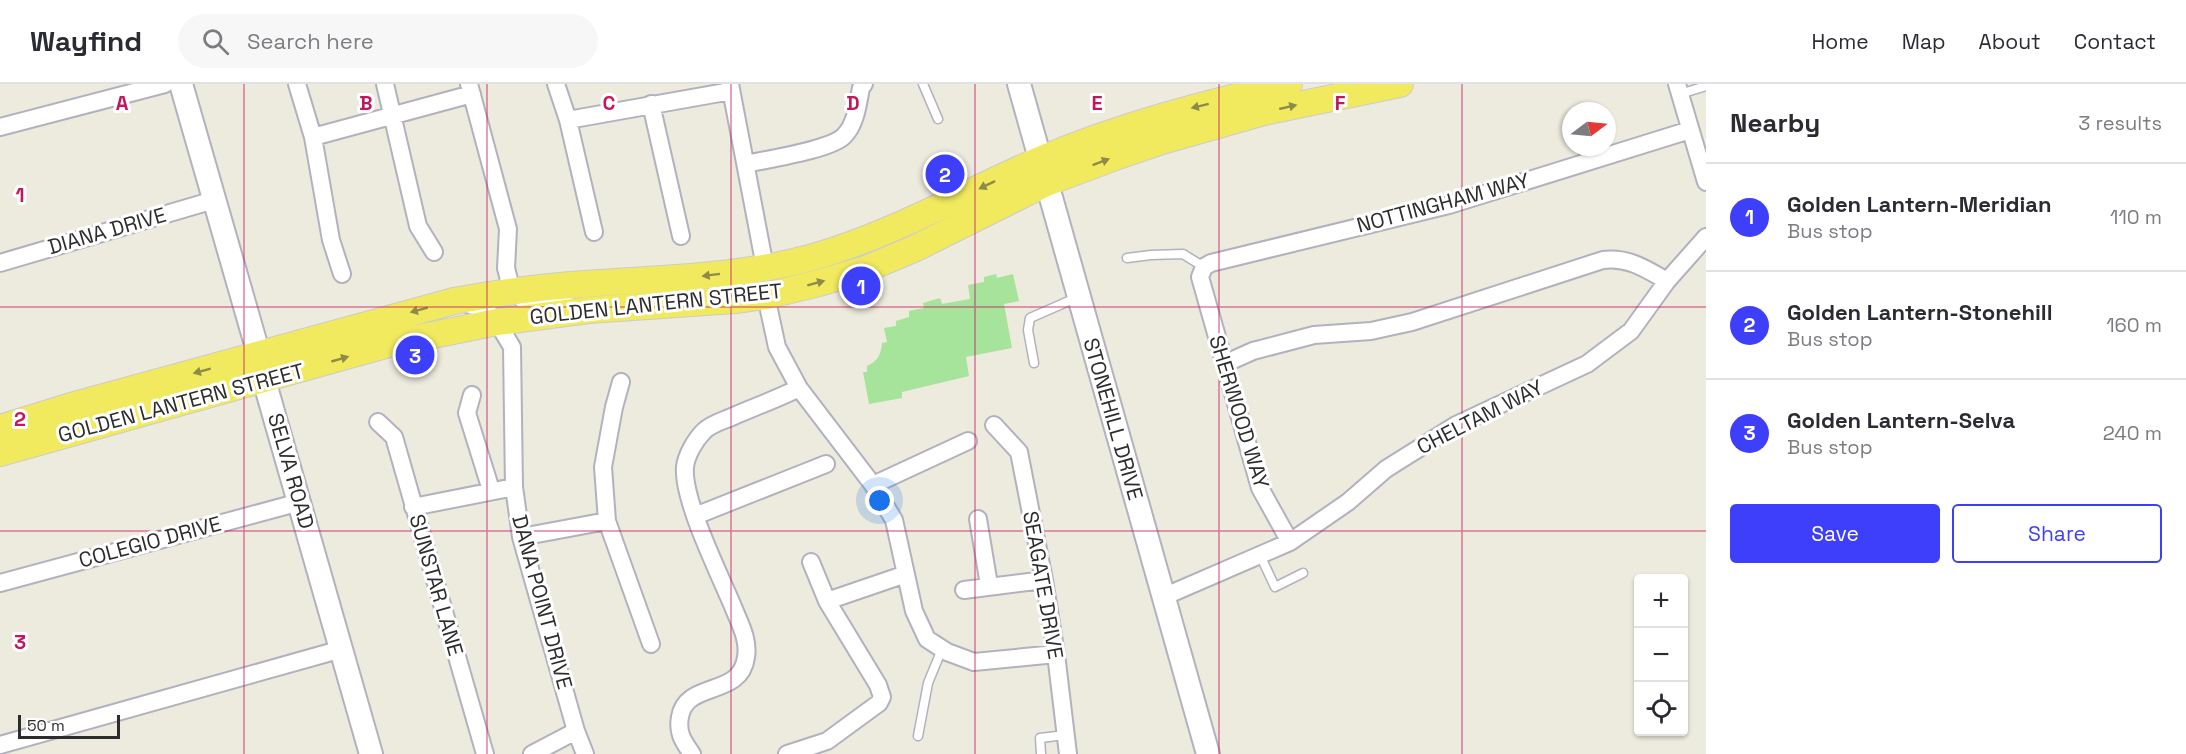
<!DOCTYPE html>
<html lang="en">
<head>
<meta charset="utf-8">
<style>
	:root { --surface:#fff; --page:#f7f7f7; --text:#2b2b33; --muted:#7c7c81; --line:#e1e1e2; --accent:#3e3ffa }
	body { margin:0; font-family:"Space Grotesk",sans-serif; background:var(--page); color:var(--text) }
	.controls { position:absolute; right:18px; bottom:18px; display:grid; overflow:hidden; border-radius:6px; box-shadow:0 2px 4px #0004 }
	.controls button { width:54px; height:54px; display:grid; place-items:center; padding:0; border:0; border-bottom:2px solid var(--line); background:var(--surface); color:var(--text); font:30px sans-serif }
	.compass { position:absolute; left:1562px; top:18px; width:54px; height:54px; border-radius:50%; background:var(--surface); box-shadow:0 2px 4px #0004; rotate:74deg }
	.scale { position:absolute; left:18px; bottom:15px; width:102px; box-sizing:border-box; padding-left:6px; border:3px solid #2c2c2c; border-top:0; font-size:16px; line-height:21px; white-space:nowrap; color:#2c2c2c; -webkit-text-stroke:4px #fff; paint-order:stroke }
	.you { position:absolute; left:880px; top:417px; width:21px; height:21px; margin:-15px; border:4px solid #fff; border-radius:50%; background:#1a73e8; box-shadow:0 0 0 9px #1a73e833 }
	.badge { display:grid; place-items:center; width:39px; height:39px; border-radius:50%; background:var(--accent); color:#fff; font-size:20px; font-weight:700 }
	.pin { position:absolute; translate:-50% -50%; border:3px solid #fff; box-shadow:0 2px 6px #0006 }
	.list { margin:0; padding:0; list-style:none }
	h2 { display:flex; justify-content:space-between; align-items:center; height:78px; margin:0; padding:0 24px; font-size:26px }
	h2 small { font-size:20px; font-weight:400; color:var(--muted) }
	.list li { display:grid; grid-template-columns:39px 1fr auto; gap:18px; align-items:center; box-sizing:border-box; height:108px; padding:0 24px; border-top:2px solid var(--line) }
	.list b { display:block; font-size:22px; white-space:nowrap }
	.list p { margin:0; font-size:20px; white-space:nowrap; color:var(--muted) }
	.list em { font-size:20px; font-style:normal; color:var(--muted) }
	.actions { display:flex; gap:12px; padding:18px 24px }
	.actions a { flex:1; padding:14px 0; border:2px solid var(--accent); border-radius:6px; text-align:center; font-size:21px; color:var(--accent) }
	.actions .main { background:var(--accent); color:#fff }
	.icon { flex:none; width:33px; height:33px; fill:none; stroke:currentColor; stroke-width:2; stroke-linecap:round; stroke-linejoin:round }
	.map { position:relative; flex:none; width:1706px; height:670px; overflow:hidden }
	header { display:flex; align-items:center; gap:36px; box-sizing:border-box; height:84px; padding:0 30px; background:var(--surface); border-bottom:2px solid var(--line) }
	header strong { font-size:28px }
	nav { display:flex; gap:33px; margin-inline-start:auto; font-size:21px }
	.search { width:420px; height:54px; background:var(--page); display:flex; align-items:center; gap:15px; box-sizing:border-box; padding:0 21px; border-radius:33px; color:var(--muted); font-size:22px }
	main { display:flex }
	aside { flex:1; background:var(--surface) }
	.map>svg:first-child { display:block }
	.green { fill:#a6e49b }
	.lines { fill:none; stroke-linecap:round; stroke-linejoin:round }
	.lane-casing { stroke:#b2b2bf; stroke-width:11 }
	.street-casing { stroke:#b2b2bf; stroke-width:20 }
	.secondary-casing { stroke:#b2b2bf; stroke-width:26 }
	.primary-casing { stroke:#ccc; stroke-width:28 }
	.lane { stroke:#fff; stroke-width:8 }
	.street { stroke:#fff; stroke-width:16 }
	.secondary { stroke:#fff; stroke-width:22 }
	.primary { stroke:#f1ea5f; stroke-width:26 }
	.oneway { fill:#8e8b46 }
	.grid { fill:none; stroke:#c2185b; stroke-width:1.5; stroke-opacity:0.55 }
	.labels { text-anchor:middle; stroke-width:6; stroke-linejoin:round; paint-order:stroke }
	.street-label { font-size:21px; fill:#2c2c2c; stroke:#fff }
	.grid-label { font-size:20px; text-anchor:middle; font-weight:bold; fill:#c2185b; stroke:#fff; stroke-width:6; stroke-linejoin:round; paint-order:stroke }
</style>
</head>
<body>
<header>
<strong>Wayfind</strong>
<div class="search"><svg class="icon" aria-label="search" viewBox="0 0 24 24"><circle cx="10" cy="10" r="6"/><path d="M15 15l6 6"/></svg>Search here</div>
<nav><a>Home</a><a>Map</a><a>About</a><a>Contact</a></nav>
</header>
<main>
<div class="map">
<svg width="1706" height="670" viewBox="0 0 1706 670">
	<rect width="100%" height="100%" fill="#edeade"/>
	<path class="green" d="M 996,190 L 997,194 L 1013,190 L 1019,217 L 1004,220 L 1012,264 L 966,273 L 969,292 L 902,308 L 902,314 L 869,320 L 863,288 L 867,288 L 867,282 C 878,277 881,270 882,259 L 887,258 L 884,244 L 896,242 L 896,237 L 909,233 L 909,227 L 924,224 L 923,219 L 940,214 L 942,220 L 970,215 L 968,201 L 984,198 L 984,193 Z"/>
	<g class="lines">
		<defs>
			<path id="lane" d="M 923,0 L 938,35
				M 1680,10 L 1706,2
				M 1127,174 L 1151,171 L 1183,170 L 1204,183
				M 1034,279 L 1028,246 L 1030,234 L 1078,213
				M 1260,471 L 1275,503 L 1303,489
				M 918,652 L 928,599 L 942,565
				M 1041,670 L 1040,654 L 1065,651"/>
			<path id="street" d="M 297,0 L 313,53 L 331,156 L 342,190
				M 385,0 L 418,142 L 434,168
				M 469,0 L 508,145 L 506,184 L 512,208 L 524,216 L 553,218 L 573,223
				M 556,0 L 568,36 L 594,148
				M 730,0 L 765,183
				M 1677,0 L 1706,98
				M 651,20 L 681,152
				M 568,36 L 731,7
				M 0,43 L 165,0
				M 313,53 L 472,10
				M 746,80 C 768,75 830,66 844,52 C 856,40 858,19 861,4 L 864,0
				M 0,179 L 214,116
				M 766,212 L 777,263 L 799,304 L 873,401 L 894,436 L 914,527 L 927,555 L 947,568 L 974,578 L 1056,570
				M 461,218 L 486,226 L 497,238 L 512,263 L 514,403 L 521,453 L 576,647 L 585,670
				M 1224,280 L 1253,267 L 1314,251 L 1371,247 L 1412,238 L 1603,176 C 1629,173 1646,185 1667,197
				M 621,298 L 614,323 L 603,383 L 607,437 L 651,560
				M 472,311 L 467,329 L 491,406
				M 378,338 L 394,353 L 485,670
				M 994,341 L 1019,368 L 1044,496 L 1056,570 L 1068,670
				M 873,401 L 968,357
				M 413,423 L 514,403
				M 695,432 L 826,380
				M 978,435 L 989,501
				M 521,453 L 607,437
				M 1290,458 L 1260,404 L 1200,193 L 1204,183 L 1211,179 L 1449,121 L 1690,46
				M 0,499 L 300,418
				M 964,506 L 1044,496
				M 1163,513 L 1290,458 L 1348,418 L 1386,385 L 1456,341 L 1587,280 L 1631,247 L 1667,197 L 1706,153
				M 827,517 L 906,490
				M 0,661 L 342,565
				M 532,670 L 576,647
				M 692,670 C 683,657 677,649 680,633 C 686,596 741,614 746,573 C 749,556 740,540 734,525 C 721,493 682,416 685,383 C 686,372 695,356 704,347 C 712,339 726,336 736,331 C 757,322 779,314 799,304
				M 787,670 L 827,657 L 879,619 L 882,613 L 878,601 L 827,517 L 811,478"/>
			<path id="secondary" d="M 181,0 L 259,271 L 264,296 L 371,670
				M 1019,0 L 1208,670"/>
			<path id="primary" d="M 0,344 L 78,320 L 454,217 C 497,209 541,203 584,200 C 661,194 738,194 813,173 C 894,150 965,108 1042,75 C 1122,41 1205,20 1289,0
				M 0,369 L 389,260 L 497,238 L 589,226 L 735,216 L 766,212 L 819,199 L 866,185 L 916,164 L 1046,99 L 1118,72 L 1162,57 L 1264,28 L 1400,0"/>
		</defs>
		<use href="#lane" class="lane-casing"/>
		<use href="#street" class="street-casing"/>
		<use href="#secondary" class="secondary-casing"/>
		<use href="#primary" class="primary-casing"/>
		<use href="#lane" class="lane"/>
		<use href="#street" class="street"/>
		<use href="#secondary" class="secondary"/>
		<use href="#primary" class="primary"/>
	</g>
	<defs><path id="oneway-solid" d="M-6-.8H1V-3.2L6.5 0L1 3.2V.8H-6Z" transform="scale(1.5)"/></defs>
	<g class="oneway">
		<use href="#oneway-solid" transform="translate(1200 22) rotate(166)"/>
		<use href="#oneway-solid" transform="translate(1288 23) rotate(-13)"/>
		<use href="#oneway-solid" transform="translate(1101 78) rotate(-21)"/>
		<use href="#oneway-solid" transform="translate(987 101) rotate(154)"/>
		<use href="#oneway-solid" transform="translate(711 191) rotate(173)"/>
		<use href="#oneway-solid" transform="translate(816 199) rotate(-15)"/>
		<use href="#oneway-solid" transform="translate(419 226) rotate(165)"/>
		<use href="#oneway-solid" transform="translate(340 275) rotate(-16)"/>
		<use href="#oneway-solid" transform="translate(202 287) rotate(165)"/>
	</g>
	<path class="grid" d="M 244,0 L 244,670M 487,0 L 487,670M 731,0 L 731,670M 975,0 L 975,670M 1219,0 L 1219,670M 1462,0 L 1462,670M 0,223 L 1706,223M 0,447 L 1706,447"/>
	<g class="labels">
		<g class="street-label">
			<text transform="translate(1443 119) rotate(-15)" y="7">NOTTINGHAM WAY</text>
			<text transform="translate(107 147) rotate(-16)" y="7">DIANA DRIVE</text>
			<text transform="translate(656 220) rotate(-6)" y="7">GOLDEN LANTERN STREET</text>
			<text transform="translate(181 319) rotate(-15)" y="7">GOLDEN LANTERN STREET</text>
			<text transform="translate(1239 328) rotate(73)" y="7">SHERWOOD WAY</text>
			<text transform="translate(1480 333) rotate(-27)" y="7">CHELTAM WAY</text>
			<text transform="translate(1113 335) rotate(74)" y="7">STONEHILL DRIVE</text>
			<text transform="translate(291 387) rotate(74)" y="7">SELVA ROAD</text>
			<text transform="translate(150 458) rotate(-15)" y="7">COLEGIO DRIVE</text>
			<text transform="translate(436 501) rotate(74)" y="7">SUNSTAR LANE</text>
			<text transform="translate(1043 501) rotate(80)" y="7">SEAGATE DRIVE</text>
			<text transform="translate(542 518) rotate(75)" y="7">DANA POINT DRIVE</text>
		</g>
	</g>
	<g class="grid-label">
		<text x="122" y="26">A</text>
		<text x="366" y="26">B</text>
		<text x="609" y="26">C</text>
		<text x="853" y="26">D</text>
		<text x="1097" y="26">E</text>
		<text x="1340" y="26">F</text>
		<text x="20" y="118">1</text>
		<text x="20" y="342">2</text>
		<text x="20" y="565">3</text>
	</g>
</svg>
<div class="controls">
<button>+</button>
<button>−</button>
<button><svg class="icon" aria-label="locate" viewBox="0 0 24 24"><circle cx="12" cy="12" r="6"/><path d="M12 2v4M12 18v4M2 12h4M18 12h4"/></svg></button>
</div>
<svg class="compass" viewBox="-18 -18 36 36"><path d="M0-13l5 13h-10z" fill="#e53935"/><path d="M0 13l5-13h-10z" fill="#7c7c81"/></svg>
<div class="scale">50 m</div>
<div class="you"></div>
<div class="pin badge" style="left:861px;top:202px">1</div>
<div class="pin badge" style="left:945px;top:90px">2</div>
<div class="pin badge" style="left:415px;top:271px">3</div>
</div>
<aside>
<h2>Nearby<small>3 results</small></h2>
<ul class="list">
<li><span class="badge">1</span><div><b>Golden Lantern-Meridian</b><p>Bus stop</p></div><em>110 m</em></li>
<li><span class="badge">2</span><div><b>Golden Lantern-Stonehill</b><p>Bus stop</p></div><em>160 m</em></li>
<li><span class="badge">3</span><div><b>Golden Lantern-Selva</b><p>Bus stop</p></div><em>240 m</em></li>
</ul>
<div class="actions"><a class="main">Save</a><a>Share</a></div>
</aside>
</main>
</body>
</html>
